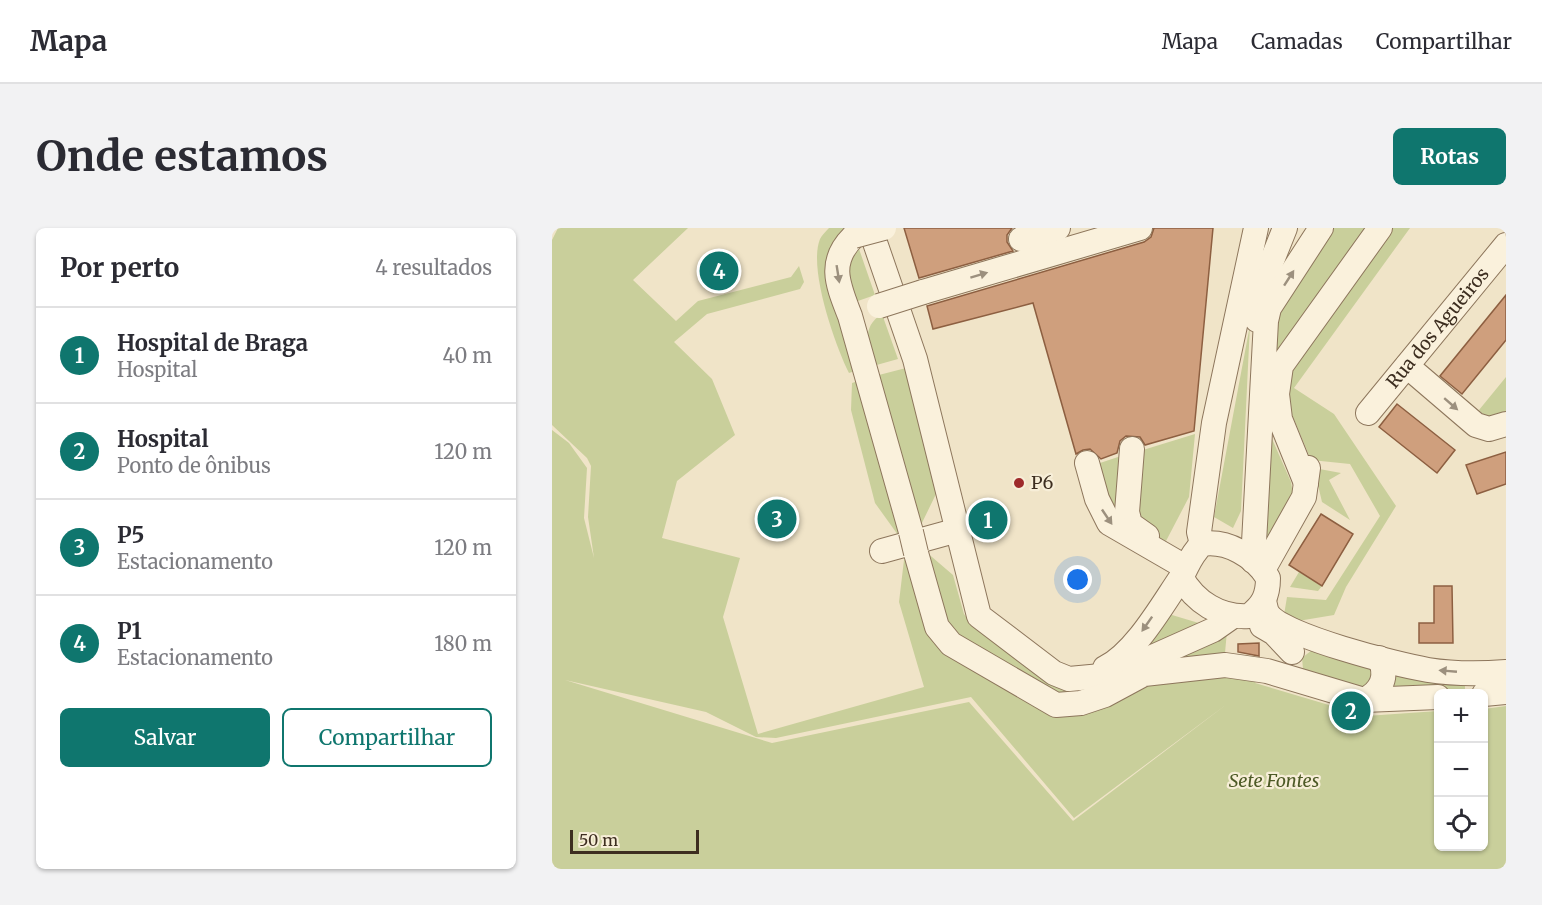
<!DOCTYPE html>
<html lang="pt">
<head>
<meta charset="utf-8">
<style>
	:root { --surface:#fff; --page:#f2f2f3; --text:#2b2b33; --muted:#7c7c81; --line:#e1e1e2; --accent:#0f766e }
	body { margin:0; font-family:Merriweather,serif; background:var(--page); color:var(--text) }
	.controls { position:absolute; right:18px; bottom:18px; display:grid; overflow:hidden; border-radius:9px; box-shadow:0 2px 4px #0004 }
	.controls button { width:54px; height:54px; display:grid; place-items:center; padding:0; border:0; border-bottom:2px solid var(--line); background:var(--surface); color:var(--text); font:30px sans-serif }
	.scale { position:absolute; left:18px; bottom:15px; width:129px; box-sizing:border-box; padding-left:6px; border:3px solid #3d2e20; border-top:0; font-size:16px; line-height:21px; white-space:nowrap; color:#3d2e20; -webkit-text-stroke:4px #f7eed8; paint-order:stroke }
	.you { position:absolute; left:526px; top:352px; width:21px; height:21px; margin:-15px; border:4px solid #fff; border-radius:50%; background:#1a73e8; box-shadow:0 0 0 9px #1a73e833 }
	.badge { display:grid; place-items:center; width:39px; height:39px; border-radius:50%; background:var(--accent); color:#fff; font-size:20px; font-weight:700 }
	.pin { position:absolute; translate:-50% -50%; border:3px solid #fff; box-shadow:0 2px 6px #0006 }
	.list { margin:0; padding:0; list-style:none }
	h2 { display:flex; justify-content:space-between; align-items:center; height:78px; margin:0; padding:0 24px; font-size:26px }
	h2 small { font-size:20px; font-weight:400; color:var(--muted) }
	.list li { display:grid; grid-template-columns:39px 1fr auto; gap:18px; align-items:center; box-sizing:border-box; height:96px; padding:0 24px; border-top:2px solid var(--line) }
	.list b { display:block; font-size:22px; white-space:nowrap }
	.list p { margin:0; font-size:20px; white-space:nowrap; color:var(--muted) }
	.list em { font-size:20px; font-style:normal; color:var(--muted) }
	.actions { display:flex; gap:12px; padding:18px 24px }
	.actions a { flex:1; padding:14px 0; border:2px solid var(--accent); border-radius:9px; text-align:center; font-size:21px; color:var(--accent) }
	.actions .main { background:var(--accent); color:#fff }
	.icon { flex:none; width:33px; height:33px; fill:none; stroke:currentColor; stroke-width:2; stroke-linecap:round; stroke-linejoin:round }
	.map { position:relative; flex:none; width:954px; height:641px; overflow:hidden; border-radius:9px }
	header { display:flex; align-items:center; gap:36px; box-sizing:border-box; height:84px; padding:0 30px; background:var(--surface); border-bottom:2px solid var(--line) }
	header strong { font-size:28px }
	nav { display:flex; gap:33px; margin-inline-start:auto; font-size:21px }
	.intro { display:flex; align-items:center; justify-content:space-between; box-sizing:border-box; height:144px; padding:0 36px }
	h1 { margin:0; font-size:42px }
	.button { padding:15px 27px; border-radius:9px; background:var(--accent); color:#fff; font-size:21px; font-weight:700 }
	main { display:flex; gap:36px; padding:0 36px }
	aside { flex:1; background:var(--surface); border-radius:9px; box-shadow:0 2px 4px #0004 }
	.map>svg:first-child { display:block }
	.green { fill:#c9cf9b; fill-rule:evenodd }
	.building { fill:#cf9f7d; stroke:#8d5f41; stroke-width:1.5 }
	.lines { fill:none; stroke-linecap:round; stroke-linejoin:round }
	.minor-casing { stroke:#8d765c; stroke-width:26 }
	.minor { stroke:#faf1dc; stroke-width:24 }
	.minor-bridge-casing { stroke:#8d765c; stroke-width:26; stroke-linecap:butt }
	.minor-bridge { stroke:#faf1dc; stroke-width:24 }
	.oneway { fill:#9c907e }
	.poi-dot { fill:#9e2a2b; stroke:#f7eed8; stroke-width:2 }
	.labels { text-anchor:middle; stroke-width:4.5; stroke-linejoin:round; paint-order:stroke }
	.street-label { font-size:18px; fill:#3d2e20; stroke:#f7eed8 }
	.poi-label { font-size:18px; fill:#3d2e20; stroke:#f7eed8; text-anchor:start }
	.park-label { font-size:18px; font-style:italic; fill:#4d5a26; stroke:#f7eed8 }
</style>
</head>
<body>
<header>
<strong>Mapa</strong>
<nav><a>Mapa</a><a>Camadas</a><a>Compartilhar</a></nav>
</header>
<div class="intro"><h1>Onde estamos</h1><a class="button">Rotas</a></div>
<main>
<aside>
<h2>Por perto<small>4 resultados</small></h2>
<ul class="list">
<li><span class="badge">1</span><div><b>Hospital de Braga</b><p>Hospital</p></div><em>40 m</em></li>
<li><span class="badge">2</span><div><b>Hospital</b><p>Ponto de ônibus</p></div><em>120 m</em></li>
<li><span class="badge">3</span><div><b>P5</b><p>Estacionamento</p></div><em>120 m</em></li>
<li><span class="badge">4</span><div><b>P1</b><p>Estacionamento</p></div><em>180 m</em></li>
</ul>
<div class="actions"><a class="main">Salvar</a><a>Compartilhar</a></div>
</aside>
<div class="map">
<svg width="954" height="641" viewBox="0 0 954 641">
	<rect width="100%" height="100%" fill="#f0e4c8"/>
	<path class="green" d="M 6,0 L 136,0 L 81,52 L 124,93 L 146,73 L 239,49 L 247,38 L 252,54 L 248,61 L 155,86 L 122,114 L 160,151 L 183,207 L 125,253 L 110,310 L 188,330 L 171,389 L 206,506 L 372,459 L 347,374 L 352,332 L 356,329 L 372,386 L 484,479 L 603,452 L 709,448 L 703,455 L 814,488 L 886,483 L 886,618 L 932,618 L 932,481 L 954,478 L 954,641 L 0,641 L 0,202 L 17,215 L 35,240 L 32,290 L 42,330 L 36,289 L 39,238 L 35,230 L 0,197 L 0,12 ZM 13,452 L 154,484 L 204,509 L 224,510 L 419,469 L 522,590 L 675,476 L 521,593 L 417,474 L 220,515 Z
		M 277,0 L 292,0 L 278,21 L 275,35 L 303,143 L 297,145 C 283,117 256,40 268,11 C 270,7 274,3 277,0 Z
		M 779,0 L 816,0 L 724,124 L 723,84 Z
		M 837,0 L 858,0 L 742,160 L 782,186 L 844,278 L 794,359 L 782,387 L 746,393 L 732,387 L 735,369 L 774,372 L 828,288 L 798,236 L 759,232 L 733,170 L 733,153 Z
		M 306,18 L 323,67 L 303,74 L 296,58 L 295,33 Z
		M 330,86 L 346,131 L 321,138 C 316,117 309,99 330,86 Z
		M 698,97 L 689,283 L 681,300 L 662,289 Z
		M 354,140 L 384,266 L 367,301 L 323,148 Z
		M 954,149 L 954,187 L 935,191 L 927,182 Z
		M 306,153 L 349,307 L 346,307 L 323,275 L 299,182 L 300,155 Z
		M 717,204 L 739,254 L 741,266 L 719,309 L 706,312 Z
		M 643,206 L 637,269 L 614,313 L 589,301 L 583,285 L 591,222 Z
		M 572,227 L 564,297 L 545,236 Z
		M 762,240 L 789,245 L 777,252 L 798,292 L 770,274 Z
		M 373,323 L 401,347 L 412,386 L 419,395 L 497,455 L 556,454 L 517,470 L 494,464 L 397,401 Z
		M 747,344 L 770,358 L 766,363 L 738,359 Z
		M 610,384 L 650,396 L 574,435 Z
		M 675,403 L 673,425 L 682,426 L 682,431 L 608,435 Z
		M 760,422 L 818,440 L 821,447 L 814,462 L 755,446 L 751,441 L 750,430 Z
		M 837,442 L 913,454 L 913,461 L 833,464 Z"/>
	<path class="building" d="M 352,0 L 460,0 L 455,7 L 455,14 L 461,23 L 367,50 Z
		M 602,0 L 661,0 L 642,203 L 593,217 L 588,209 L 574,208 L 568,213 L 565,225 L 549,231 L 538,221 L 531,222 L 524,226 L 481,75 L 381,101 L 375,78 L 592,14 L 599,9 Z
		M 954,67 L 954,112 L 910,166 L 888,148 Z
		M 845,176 L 903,222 L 885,245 L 827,199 Z
		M 954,224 L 954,256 L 925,266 L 914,237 Z
		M 769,286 L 801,306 L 770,358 L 737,337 Z
		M 882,358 L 900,358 L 901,415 L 867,415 L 867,395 L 882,395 Z
		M 707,415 L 707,428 L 686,424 L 686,416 Z"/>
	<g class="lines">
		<defs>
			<g id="minor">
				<path d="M 318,0 L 363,131 L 427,388 L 502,445 L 517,451 L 560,447 L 661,402 L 681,388"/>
				<path d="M 302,8 C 275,34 286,57 298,88 L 359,304"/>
				<path d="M 469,11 L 506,0"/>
				<path d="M 371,64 L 588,0"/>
				<path d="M 705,92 L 711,55 L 733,0"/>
				<path d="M 855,138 L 924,197 L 937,201 L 954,196"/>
				<path id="s1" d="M 816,185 L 954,17"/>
				<path d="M 580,221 L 575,284 L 578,296 L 595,308"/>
				<path d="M 535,235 L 545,271 L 557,295 L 633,339"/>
				<path d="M 754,255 L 728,191 L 725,166 L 729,138 L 828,0"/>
				<path d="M 650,316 L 647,304 L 662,195 L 704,0"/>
				<path d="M 330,323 L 406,302"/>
				<path d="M 364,325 L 385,399 L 399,416 L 504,477 L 529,475 L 553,467 L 592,446 L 673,437 L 715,443 L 812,472 L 886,469"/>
				<path d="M 701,333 L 714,93 L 717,80 L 769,0"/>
				<path d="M 711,342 L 752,269 L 756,240"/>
				<path d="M 712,373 C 713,377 714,383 716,386 C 730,408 847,437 876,442 C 901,446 928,446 954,444"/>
				<path d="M 710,398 L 722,405 L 740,424"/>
				<path d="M 553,440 C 583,425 609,379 628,351 C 636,338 637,329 650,316 C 675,312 703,328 716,350 C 716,368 711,377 697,388 C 668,390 643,374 629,349"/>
				<path d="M 932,466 L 954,464"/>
				<path d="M 812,472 C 829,464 837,448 827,430"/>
			</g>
		</defs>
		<use href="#minor" class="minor-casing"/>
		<use href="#minor" class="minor"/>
		<defs>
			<path id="minor-bridge" d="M 302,8 L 332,0
				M 327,78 L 371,64
				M 359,304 L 364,325"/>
		</defs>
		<use href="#minor-bridge" class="minor-bridge-casing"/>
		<use href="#minor-bridge" class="minor-bridge"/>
	</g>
	<defs><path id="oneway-solid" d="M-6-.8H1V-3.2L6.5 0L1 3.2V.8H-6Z" transform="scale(1.5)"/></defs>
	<g class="oneway">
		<use href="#oneway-solid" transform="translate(286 46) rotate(81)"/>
		<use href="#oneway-solid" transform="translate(427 47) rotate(-17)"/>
		<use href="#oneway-solid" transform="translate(737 50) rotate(-57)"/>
		<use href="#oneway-solid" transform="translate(899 176) rotate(41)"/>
		<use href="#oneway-solid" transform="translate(555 289) rotate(56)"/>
		<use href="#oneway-solid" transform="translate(595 396) rotate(125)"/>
		<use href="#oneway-solid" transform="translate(896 443) rotate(-175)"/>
	</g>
	<circle class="poi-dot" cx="467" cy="255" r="6"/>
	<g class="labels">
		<g class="street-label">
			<text dy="6" stroke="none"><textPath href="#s1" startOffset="110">Rua dos Agueiros</textPath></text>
		</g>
		<g class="poi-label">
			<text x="479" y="261">P6</text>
		</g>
		<g class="park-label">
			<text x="722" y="559">Sete Fontes</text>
		</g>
	</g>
</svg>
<div class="controls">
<button>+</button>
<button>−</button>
<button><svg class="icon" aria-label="locate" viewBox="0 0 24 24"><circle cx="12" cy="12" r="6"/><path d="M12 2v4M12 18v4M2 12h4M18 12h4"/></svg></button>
</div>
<div class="scale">50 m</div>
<div class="you"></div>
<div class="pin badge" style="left:436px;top:292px">1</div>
<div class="pin badge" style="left:799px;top:483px">2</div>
<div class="pin badge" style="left:225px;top:291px">3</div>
<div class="pin badge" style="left:167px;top:43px">4</div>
</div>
</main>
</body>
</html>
